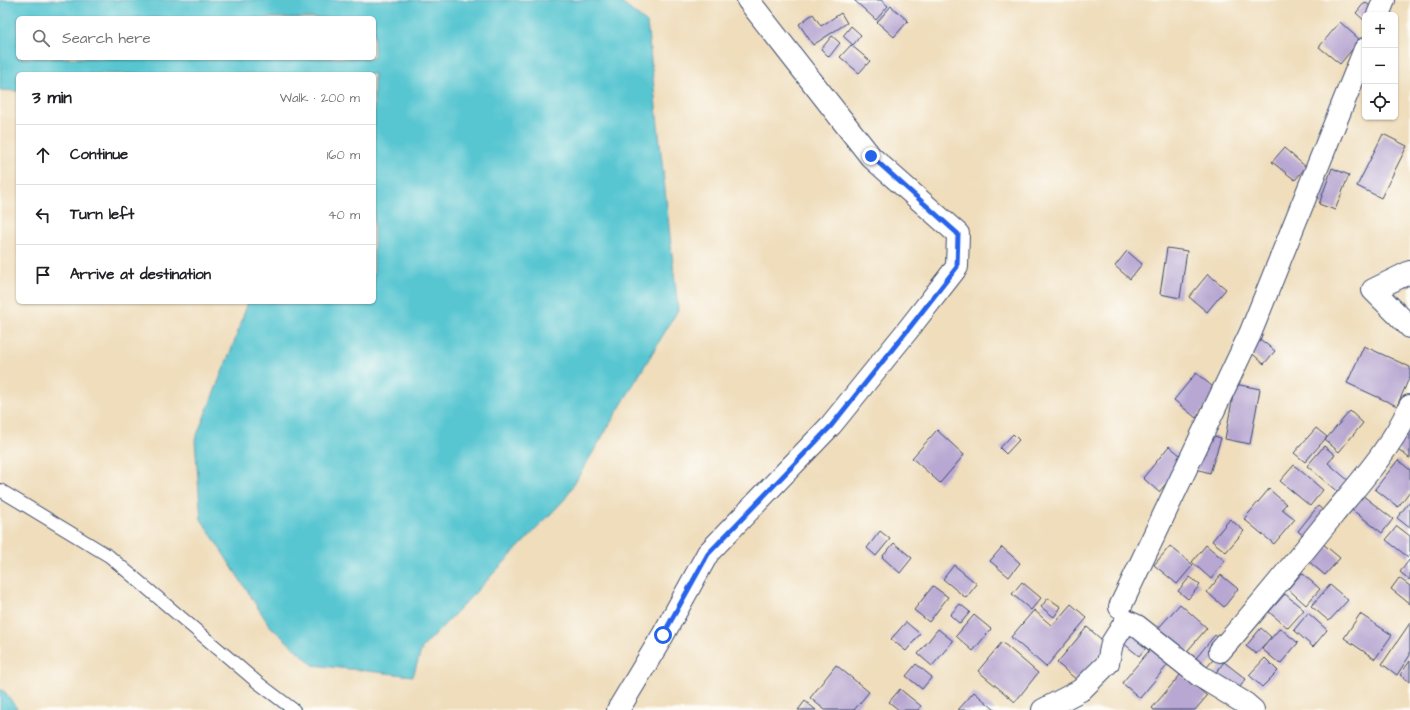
<!DOCTYPE html>
<html lang="en">
<head>
<meta charset="utf-8">
<style>
	:root { --surface:#fff; --page:#f6f6f6; --text:#202124; --muted:#757577; --line:#e0e0e0 }
	body { margin:0; font-family:"Architects Daughter",sans-serif; background:var(--page); color:var(--text) }
	.controls { position:absolute; right:12px; top:12px; display:grid; overflow:hidden; border-radius:6px; box-shadow:0 1px 3px #0004 }
	.controls button { width:36px; height:36px; display:grid; place-items:center; padding:0; border:0; border-bottom:1px solid var(--line); background:var(--surface); color:var(--text); font:20px sans-serif }
	.stop { position:absolute; width:12px; height:12px; margin:-9px; border:3px solid #2563eb; border-radius:50%; background:#fff }
	.stop.end { background:#2563eb; border-color:#fff; box-shadow:0 1px 4px #0008 }
	.list { margin:0; padding:0; list-style:none }
	h2 { display:flex; justify-content:space-between; align-items:center; height:52px; margin:0; padding:0 16px; font-size:17px }
	h2 small { font-size:13px; font-weight:400; color:var(--muted) }
	.list li { display:grid; grid-template-columns:26px 1fr auto; gap:12px; align-items:center; box-sizing:border-box; height:60px; padding:0 16px; border-top:1px solid var(--line) }
	.list b { display:block; font-size:15px; white-space:nowrap }
	.list em { font-size:13px; font-style:normal; color:var(--muted) }
	.icon { flex:none; width:22px; height:22px; fill:none; stroke:currentColor; stroke-width:2; stroke-linecap:round; stroke-linejoin:round }
	.map { position:relative; flex:none; width:1410px; height:710px; overflow:hidden }
	.search { position:absolute; background:var(--surface); box-shadow:0 1px 3px #0004; left:16px; top:16px; width:360px; height:44px; display:flex; align-items:center; gap:10px; box-sizing:border-box; padding:0 14px; border-radius:6px; color:var(--muted); font-size:15px }
	.panel { position:absolute; background:var(--surface); box-shadow:0 1px 3px #0004; left:16px; top:72px; width:360px; height:232px; border-radius:6px }
	.map>svg:first-child { display:block }
	.water { fill:#59c6d1; stroke:#3a7a98; fill-rule:evenodd }
	.building { fill:#b8a7d2 }
	.lines { fill:none; stroke-linecap:round; stroke-linejoin:round }
	.lane-casing { stroke:#3b496c; stroke-width:14 }
	.street-casing { stroke:#3b496c; stroke-width:24 }
	.lane { stroke:#fff; stroke-width:12 }
	.street { stroke:#fff; stroke-width:22 }
	.route { stroke:#2563eb; stroke-width:5 }
</style>
</head>
<body>
<div class="map">
<svg width="1410" height="710" viewBox="0 0 1410 710">
	<rect width="100%" height="100%" fill="#fdfcf7"/>
	<filter id="ink" filterUnits="userSpaceOnUse"><feTurbulence type="fractalNoise" baseFrequency=".025" numOctaves="2"/><feDisplacementMap in="SourceGraphic" scale="8" xChannelSelector="R" yChannelSelector="G"/><feConvolveMatrix kernelMatrix="1 2 1 2 8 2 1 2 1" color-interpolation-filters="sRGB"/></filter>
	<filter id="wash" filterUnits="userSpaceOnUse"><feTurbulence type="fractalNoise" baseFrequency=".012" numOctaves="4" result="noise"/><feDisplacementMap in="SourceGraphic" scale="16" xChannelSelector="R" yChannelSelector="G"/><feGaussianBlur stdDeviation="0.9" result="paint"/><feColorMatrix in="noise" values="0 0 0 0 0 0 0 0 0 0 0 0 0 0 0 0 0 1.4 0 .05"/><feComposite in="paint" operator="in"/></filter>
	<g filter="url(#wash)">
		<rect width="100%" height="100%" fill="#efddbb"/>
		<path class="water" d="M 0,0 L 618,0 L 647,23 L 678,310 L 565,499 L 422,648 L 413,676 L 313,665 L 269,625 L 201,519 L 195,440 L 235,340 L 248,302 L 374,302 L 374,74 L 18,74 L 18,91 L 0,90 ZM 18,18 L 374,18 L 374,58 L 18,58 Z
			M 0,689 L 5,692 L 18,710 L 0,710 Z"/>
		<g id="blocks">
			<path class="building" d="M 854,0 L 881,0 L 888,6 L 876,20 Z
				M 1365,2 L 1377,12 L 1374,15 L 1365,15 L 1365,21 L 1356,13 Z
				M 891,6 L 908,21 L 894,37 L 877,22 Z
				M 841,13 L 847,23 L 813,45 L 799,24 L 813,14 L 821,26 Z
				M 1340,22 L 1360,40 L 1340,64 L 1319,47 Z
				M 851,26 L 861,35 L 853,45 L 843,36 Z
				M 832,36 L 840,43 L 829,57 L 821,49 Z
				M 851,45 L 870,61 L 859,73 L 840,57 Z
				M 1383,134 L 1407,146 L 1381,198 L 1357,186 Z
				M 1284,148 L 1306,167 L 1295,180 L 1272,162 Z
				M 1332,168 L 1349,175 L 1335,210 L 1319,204 Z
				M 1167,248 L 1187,251 L 1180,298 L 1160,294 Z
				M 1127,251 L 1142,264 L 1130,279 L 1115,266 Z
				M 1208,274 L 1226,289 L 1207,312 L 1189,297 Z
				M 1256,336 L 1275,351 L 1264,364 L 1246,348 Z
				M 1364,346 L 1410,367 L 1410,376 L 1397,406 L 1347,383 Z
				M 1196,373 L 1218,391 L 1196,418 L 1174,400 Z
				M 1235,384 L 1260,389 L 1250,444 L 1225,439 Z
				M 1350,411 L 1363,423 L 1339,452 L 1325,440 Z
				M 1316,428 L 1327,437 L 1305,462 L 1294,453 Z
				M 937,430 L 964,455 L 940,483 L 912,458 Z
				M 1410,431 L 1410,458 L 1409,458 L 1397,448 Z
				M 1013,434 L 1019,440 L 1006,454 L 1000,448 Z
				M 1207,434 L 1221,438 L 1210,473 L 1196,469 Z
				M 1169,446 L 1186,460 L 1159,492 L 1143,478 Z
				M 1324,446 L 1335,455 L 1328,463 L 1350,482 L 1340,494 L 1307,466 Z
				M 1398,460 L 1410,470 L 1410,491 L 1398,507 L 1375,489 Z
				M 1294,465 L 1323,490 L 1310,506 L 1280,481 Z
				M 1269,489 L 1286,504 L 1282,509 L 1295,519 L 1274,544 L 1244,519 Z
				M 1362,495 L 1393,519 L 1382,533 L 1351,509 Z
				M 1410,501 L 1410,528 L 1397,518 Z
				M 1318,506 L 1330,516 L 1309,541 L 1298,531 Z
				M 1230,519 L 1244,531 L 1226,552 L 1212,541 Z
				M 1397,526 L 1410,536 L 1410,554 L 1408,557 L 1386,540 Z
				M 880,531 L 890,539 L 876,556 L 867,548 Z
				M 894,543 L 912,558 L 900,573 L 882,557 Z
				M 1322,543 L 1340,558 L 1325,575 L 1308,561 Z
				M 1206,545 L 1225,561 L 1211,579 L 1192,562 Z
				M 1170,546 L 1193,565 L 1177,584 L 1154,565 Z
				M 1002,547 L 1020,563 L 1009,577 L 990,561 Z
				M 1410,559 L 1410,580 L 1400,572 Z
				M 954,565 L 977,584 L 966,598 L 943,579 Z
				M 1302,573 L 1320,589 L 1306,605 L 1288,589 Z
				M 1221,575 L 1238,589 L 1224,607 L 1207,592 Z
				M 1190,577 L 1200,585 L 1188,599 L 1178,591 Z
				M 1399,578 L 1410,586 L 1410,604 L 1391,589 Z
				M 1022,582 L 1041,598 L 1031,610 L 1012,594 Z
				M 1330,585 L 1348,600 L 1329,621 L 1311,606 Z
				M 933,586 L 948,597 L 929,622 L 914,610 Z
				M 1285,594 L 1304,610 L 1288,628 L 1269,612 Z
				M 1048,598 L 1061,607 L 1054,617 L 1041,607 Z
				M 960,604 L 970,612 L 960,624 L 950,615 Z
				M 1071,604 L 1087,618 L 1046,667 L 1011,637 L 1034,610 L 1052,626 Z
				M 1180,604 L 1207,628 L 1183,656 L 1155,632 Z
				M 1308,613 L 1327,630 L 1313,647 L 1294,630 Z
				M 1360,614 L 1392,635 L 1375,659 L 1344,638 Z
				M 974,615 L 991,629 L 973,651 L 956,636 Z
				M 906,622 L 920,634 L 906,651 L 891,639 Z
				M 1410,623 L 1410,655 L 1397,675 L 1382,664 Z
				M 1087,627 L 1108,645 L 1078,681 L 1057,663 Z
				M 1261,628 L 1271,637 L 1256,654 L 1246,646 Z
				M 1280,628 L 1298,643 L 1280,664 L 1262,649 Z
				M 938,629 L 953,641 L 932,666 L 918,654 Z
				M 1133,629 L 1150,643 L 1139,656 L 1122,642 Z
				M 1215,635 L 1226,644 L 1203,672 L 1192,663 Z
				M 1002,642 L 1038,673 L 1015,702 L 978,671 Z
				M 1152,647 L 1170,662 L 1140,698 L 1122,683 Z
				M 1265,658 L 1278,671 L 1262,687 L 1249,675 Z
				M 1410,661 L 1410,682 L 1400,675 Z
				M 1224,662 L 1246,679 L 1236,692 L 1214,675 Z
				M 916,664 L 932,677 L 922,689 L 906,676 Z
				M 836,665 L 869,692 L 854,710 L 825,710 L 810,698 Z
				M 1181,674 L 1207,696 L 1195,710 L 1154,710 L 1152,708 Z
				M 900,689 L 921,706 L 918,710 L 899,710 L 889,702 Z
				M 974,692 L 995,710 L 958,710 Z
				M 805,701 L 816,710 L 798,710 Z"/>
		</g>
	</g>
	<g filter="url(#ink)">
		<use href="#blocks" fill-opacity="0" stroke="#3b496c" stroke-width="1"/>
		<g class="lines">
			<defs>
				<path id="lane" d="M 0,490 L 109,556 L 257,682 L 294,710"/>
				<path id="street" d="M 1378,15 L 1384,0
					M 1410,272 L 1373,290 L 1410,327
					M 1120,607 L 1250,334 L 1365,49
					M 1220,651 C 1259,607 1296,561 1333,515 C 1361,481 1392,447 1410,406
					M 618,710 L 663,635 L 708,553 L 831,425 L 907,331 L 957,267 L 958,234 L 871,157 L 748,0
					M 1043,710 L 1081,690 L 1108,663 L 1112,643 L 1126,621 L 1137,626 L 1200,676 L 1246,704 L 1253,710"/>
			</defs>
			<use href="#lane" class="lane-casing"/>
			<use href="#street" class="street-casing"/>
			<use href="#lane" class="lane"/>
			<use href="#street" class="street"/>
		</g>
	</g>
	<g class="lines" filter="url(#ink)">
		<path class="route" d="M 663,635 L 708,554 L 831,426 L 907,331 L 957,267 L 958,234 L 871,156"/>
	</g>
</svg>
<div class="controls">
<button>+</button>
<button>−</button>
<button><svg class="icon" aria-label="locate" viewBox="0 0 24 24"><circle cx="12" cy="12" r="6"/><path d="M12 2v4M12 18v4M2 12h4M18 12h4"/></svg></button>
</div>
<div class="stop" style="left:663px;top:635px"></div>
<div class="stop end" style="left:871px;top:156px"></div>
<div class="search"><svg class="icon" aria-label="search" viewBox="0 0 24 24"><circle cx="10" cy="10" r="6"/><path d="M15 15l6 6"/></svg>Search here</div>
<section class="panel">
<h2>3 min<small>Walk · 200 m</small></h2>
<ul class="list">
<li><svg class="icon" aria-label="ahead" viewBox="0 0 24 24"><path d="M12 20V5M6 11l6-6 6 6"/></svg><div><b>Continue</b></div><em>160 m</em></li>
<li><svg class="icon" aria-label="left" viewBox="0 0 24 24"><path d="M17 20v-9H6M10 6l-5 5 5 5"/></svg><div><b>Turn left</b></div><em>40 m</em></li>
<li><svg class="icon" aria-label="arrive" viewBox="0 0 24 24"><path d="M6 21V4h12l-3 4 3 4H6"/></svg><div><b>Arrive at destination</b></div></li>
</ul>
</section>
</div>
</body>
</html>
